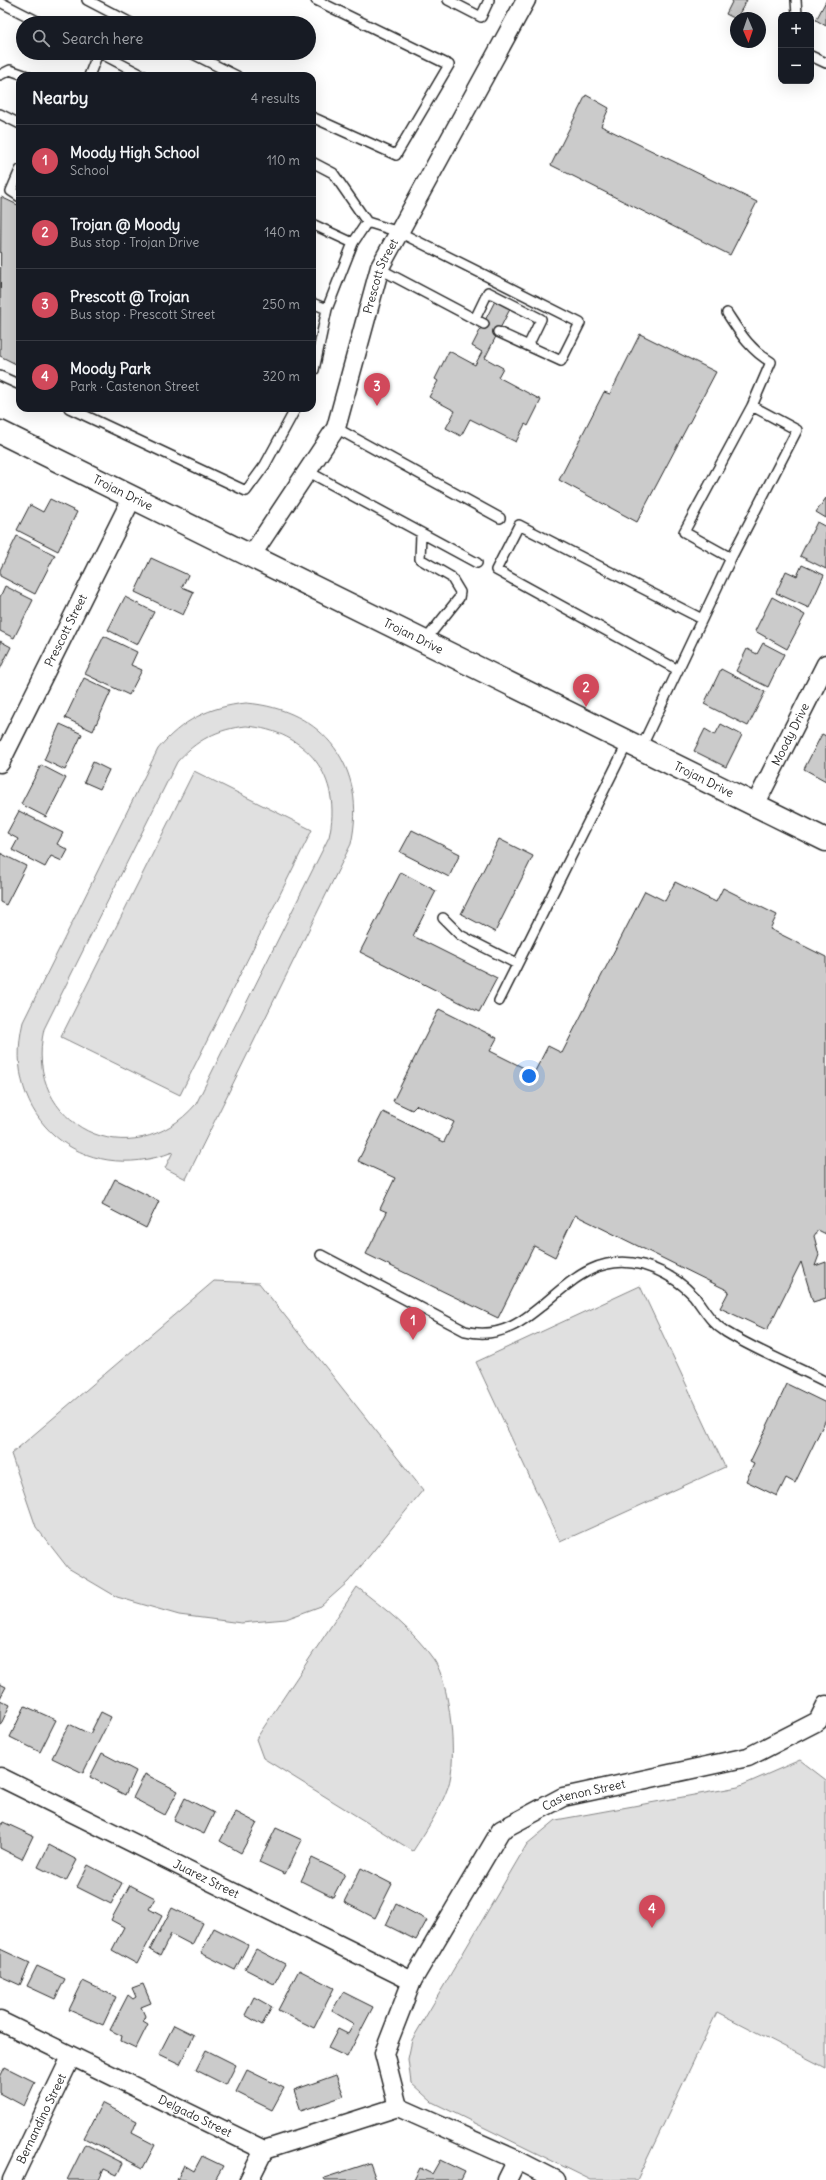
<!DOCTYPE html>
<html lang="en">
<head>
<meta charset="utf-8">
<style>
	:root { --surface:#171b24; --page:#20242c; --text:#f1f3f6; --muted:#9ea1a6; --line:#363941; --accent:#d1495b }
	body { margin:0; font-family:Delius,sans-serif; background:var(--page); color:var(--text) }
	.controls { position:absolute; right:12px; top:12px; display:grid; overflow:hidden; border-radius:8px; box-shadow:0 4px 16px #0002 }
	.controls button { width:36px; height:36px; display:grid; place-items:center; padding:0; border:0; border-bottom:1px solid var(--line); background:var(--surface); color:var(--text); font:20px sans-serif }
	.compass { position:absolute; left:730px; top:12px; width:36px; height:36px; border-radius:50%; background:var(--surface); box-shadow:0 4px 16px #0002; rotate:178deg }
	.you { position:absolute; left:529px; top:1076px; width:14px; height:14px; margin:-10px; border:3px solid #fff; border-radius:50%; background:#1a73e8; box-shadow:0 0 0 6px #1a73e833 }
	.badge { display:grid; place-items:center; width:26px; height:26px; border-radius:50%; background:var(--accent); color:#fff; font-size:13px; font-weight:700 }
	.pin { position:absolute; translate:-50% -33px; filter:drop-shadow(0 1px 2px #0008) }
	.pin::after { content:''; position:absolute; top:21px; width:14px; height:12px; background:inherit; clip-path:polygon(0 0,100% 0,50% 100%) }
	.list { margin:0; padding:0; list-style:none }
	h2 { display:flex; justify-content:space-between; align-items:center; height:52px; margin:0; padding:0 16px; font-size:17px }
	h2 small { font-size:13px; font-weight:400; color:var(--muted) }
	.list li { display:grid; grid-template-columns:26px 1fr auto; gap:12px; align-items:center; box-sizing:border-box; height:72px; padding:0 16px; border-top:1px solid var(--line) }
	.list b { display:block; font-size:15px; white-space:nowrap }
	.list p { margin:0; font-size:13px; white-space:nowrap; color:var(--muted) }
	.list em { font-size:13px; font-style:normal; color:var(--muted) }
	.icon { flex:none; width:22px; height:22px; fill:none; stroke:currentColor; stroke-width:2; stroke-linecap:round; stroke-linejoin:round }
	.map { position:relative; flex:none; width:826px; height:2180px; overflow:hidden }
	.search { position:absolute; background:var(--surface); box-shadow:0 4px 16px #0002; left:16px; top:16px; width:300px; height:44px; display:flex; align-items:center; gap:10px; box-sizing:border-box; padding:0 14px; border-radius:22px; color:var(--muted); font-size:15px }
	.panel { position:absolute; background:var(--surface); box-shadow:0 4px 16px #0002; left:16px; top:72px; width:300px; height:340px; border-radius:12px }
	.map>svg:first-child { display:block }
	.green { fill:#e0e0e0; stroke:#868686; fill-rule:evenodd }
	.building { fill:#cbcbcb; stroke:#2b2b2b }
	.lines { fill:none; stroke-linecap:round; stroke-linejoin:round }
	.service-casing { stroke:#2b2b2b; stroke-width:12 }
	.minor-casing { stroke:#2b2b2b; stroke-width:21 }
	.tertiary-casing { stroke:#2b2b2b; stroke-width:25 }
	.service { stroke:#fff; stroke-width:9 }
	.minor { stroke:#fff; stroke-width:18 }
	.tertiary { stroke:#fff; stroke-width:22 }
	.labels { text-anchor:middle; stroke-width:4; stroke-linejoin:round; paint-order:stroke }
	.street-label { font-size:12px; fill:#2b2b2b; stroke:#fff }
</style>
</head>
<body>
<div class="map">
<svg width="826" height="2180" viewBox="0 0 826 2180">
	<rect width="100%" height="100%" fill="#fff"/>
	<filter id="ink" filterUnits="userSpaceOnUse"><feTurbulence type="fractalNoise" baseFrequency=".025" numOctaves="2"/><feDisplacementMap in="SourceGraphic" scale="8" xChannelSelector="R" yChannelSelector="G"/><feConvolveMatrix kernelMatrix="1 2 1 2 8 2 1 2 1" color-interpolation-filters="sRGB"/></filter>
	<g filter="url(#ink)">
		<path class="green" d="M 246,703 C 324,709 368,768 351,844 L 186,1179 L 165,1168 L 173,1152 C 82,1187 0,1118 23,1022 L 158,749 C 182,720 209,707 246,703 ZM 246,726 C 307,731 343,777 329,837 L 196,1104 C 132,1179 22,1126 44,1029 L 177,762 C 196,740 218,729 246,726 Z
			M 194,771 L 312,830 L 180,1095 L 61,1037 Z
			M 214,1281 L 259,1283 L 423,1490 L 348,1582 L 321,1606 L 286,1619 L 241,1623 L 179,1615 L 117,1597 L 68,1568 L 36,1527 L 11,1454 Z
			M 640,1286 L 725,1467 L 560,1542 L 476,1362 Z
			M 357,1587 C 384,1608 414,1631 434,1660 C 450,1683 458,1760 448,1787 C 440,1810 426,1831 413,1851 L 263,1758 L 256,1739 Z
			M 800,1760 L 826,1780 L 826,2068 L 717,2012 L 637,2180 L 591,2180 L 432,2102 L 411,2083 L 408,2059 L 412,2040 L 527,1844 L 556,1820 L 738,1787 Z"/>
		<path class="building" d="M 733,0 L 747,0 L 736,19 L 726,14 Z
			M 826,1 L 826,26 L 816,20 Z
			M 586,95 L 609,108 L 601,126 L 757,202 L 730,255 L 551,165 Z
			M 1,197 L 20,206 L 20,366 L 0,356 Z
			M 496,299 L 511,307 L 485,358 L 503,368 L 498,377 L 541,400 L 528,426 L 525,424 L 516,442 L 470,419 L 461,436 L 446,428 L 455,411 L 429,397 L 438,381 L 435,379 L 449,351 L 475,365 L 482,352 L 472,346 Z
			M 640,334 L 716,372 L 637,522 L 559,480 L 604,392 L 610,394 Z
			M 826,498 L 826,518 L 816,512 Z
			M 50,499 L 77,512 L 58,551 L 17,530 L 30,505 L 43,512 Z
			M 817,522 L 826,527 L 826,569 L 800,556 Z
			M 17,536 L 55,555 L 35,594 L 0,576 L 0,570 Z
			M 151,558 L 188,575 L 182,587 L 194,592 L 183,615 L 135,592 Z
			M 802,565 L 824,575 L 809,608 L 776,593 L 786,571 L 797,576 Z
			M 5,586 L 33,600 L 14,638 L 0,631 L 0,597 Z
			M 125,597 L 154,612 L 137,645 L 108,630 Z
			M 772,597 L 805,615 L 787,649 L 755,631 Z
			M 104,636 L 137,652 L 131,665 L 142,670 L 129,695 L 85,674 Z
			M 0,641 L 11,647 L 0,669 Z
			M 763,643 L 784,654 L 768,687 L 736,671 L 747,649 L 757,654 Z
			M 721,669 L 765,692 L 748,726 L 704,704 Z
			M 84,678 L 111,691 L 93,731 L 65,718 Z
			M 60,724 L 82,734 L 65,770 L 44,760 Z
			M 721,724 L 742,735 L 726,767 L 694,751 L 705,729 L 715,735 Z
			M 822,734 L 826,736 L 826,781 L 804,769 Z
			M 93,762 L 109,770 L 100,789 L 84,782 Z
			M 41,765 L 66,778 L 46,817 L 21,804 Z
			M 19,811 L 63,833 L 57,844 L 68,850 L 62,861 L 51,856 L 45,867 L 12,850 L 18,839 L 7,833 Z
			M 412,830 L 460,854 L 449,877 L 400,852 Z
			M 499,839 L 533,856 L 495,932 L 461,914 Z
			M 0,853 L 26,866 L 6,905 L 0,902 Z
			M 401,872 L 436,891 L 413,936 L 497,978 L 479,1012 L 360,952 Z
			M 675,882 L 716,902 L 723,888 L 777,915 L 770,929 L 826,957 L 826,1234 L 818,1230 L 814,1236 L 819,1255 L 815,1266 L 826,1262 L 826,1298 L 813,1302 L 801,1262 L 767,1330 L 720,1308 L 729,1291 L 575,1215 L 555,1257 L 534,1246 L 498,1318 L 366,1254 L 387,1212 L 380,1209 L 395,1178 L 358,1161 L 383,1112 L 444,1142 L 454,1122 L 417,1105 L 412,1110 L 393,1101 L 439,1009 L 497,1038 L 490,1051 L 534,1073 L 548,1046 L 562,1053 L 645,891 L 665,901 Z
			M 115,1179 L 159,1201 L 146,1228 L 102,1205 Z
			M 787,1384 L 826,1403 L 826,1419 L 795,1483 L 786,1478 L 777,1496 L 746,1481 L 754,1464 L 750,1462 Z
			M 0,1684 L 6,1687 L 0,1698 Z
			M 0,1700 L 10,1705 L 0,1726 Z
			M 25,1706 L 56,1720 L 40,1752 L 10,1737 Z
			M 101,1712 L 111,1717 L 83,1773 L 52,1758 L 69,1724 L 90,1734 Z
			M 102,1753 L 136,1771 L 125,1795 L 90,1777 Z
			M 145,1774 L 178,1791 L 165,1815 L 133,1798 Z
			M 185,1798 L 214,1813 L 204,1834 L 174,1820 Z
			M 236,1812 L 257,1823 L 241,1853 L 220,1841 Z
			M 3,1822 L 33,1836 L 22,1859 L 0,1848 L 0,1829 Z
			M 276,1828 L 302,1840 L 285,1874 L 259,1862 Z
			M 49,1845 L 77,1860 L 66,1881 L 38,1867 Z
			M 312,1858 L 345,1874 L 333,1897 L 301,1881 Z
			M 88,1865 L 122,1883 L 111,1904 L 77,1887 Z
			M 361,1868 L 392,1884 L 375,1918 L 344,1902 Z
			M 130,1885 L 155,1898 L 149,1909 L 162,1916 L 137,1964 L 112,1950 L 124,1927 L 111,1920 Z
			M 396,1904 L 427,1920 L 416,1940 L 386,1925 Z
			M 172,1908 L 203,1923 L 192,1945 L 171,1934 L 160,1956 L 150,1950 Z
			M 214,1928 L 248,1945 L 235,1970 L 201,1953 Z
			M 0,1949 L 30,1963 L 20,1985 L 0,1976 Z
			M 256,1949 L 285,1964 L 274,1984 L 245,1969 Z
			M 37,1966 L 65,1979 L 55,1999 L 27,1986 Z
			M 299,1970 L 334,1988 L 314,2028 L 278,2010 Z
			M 83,1981 L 116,1997 L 103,2025 L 69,2010 Z
			M 143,1984 L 151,2003 L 141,2007 L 145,2016 L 143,2021 L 148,2024 L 136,2048 L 121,2041 L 122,2036 L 110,2030 L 128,1995 L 133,1999 L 136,1997 L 132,1988 Z
			M 343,1992 L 373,2007 L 347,2057 L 328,2048 L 338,2029 L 348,2034 L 354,2024 L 332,2011 Z
			M 254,1997 L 272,2007 L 262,2025 L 245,2015 Z
			M 174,2025 L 194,2035 L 180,2064 L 159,2054 Z
			M 206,2050 L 236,2065 L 226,2085 L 196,2070 Z
			M 5,2067 L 35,2082 L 24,2106 L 0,2093 L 0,2077 Z
			M 247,2070 L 284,2088 L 272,2110 L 236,2092 Z
			M 336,2075 L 344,2096 L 301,2111 L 294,2090 Z
			M 102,2103 L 137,2121 L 132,2133 L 155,2145 L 143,2168 L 84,2138 Z
			M 85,2144 L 123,2163 L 117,2175 L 104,2169 L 99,2180 L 67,2180 Z
			M 202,2156 L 223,2166 L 215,2180 L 177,2180 L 184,2165 L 194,2171 Z
			M 440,2160 L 465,2172 L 461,2180 L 414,2180 L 420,2168 L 432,2174 Z
			M 370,2163 L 376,2180 L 325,2180 L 324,2178 Z"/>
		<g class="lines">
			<defs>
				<path id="service" d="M 87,0 L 131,23
					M 448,0 L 481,17 L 489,0
					M 796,0 L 797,15
					M 0,2 L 41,23
					M 100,53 L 144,76
					M 191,53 L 237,76
					M 811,56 L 826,63
					M 0,75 L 10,70 L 27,76
					M 89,76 L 98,53
					M 0,114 L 20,124
					M 312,117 L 396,155 L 449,65 L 316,0
					M 312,162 L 333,173 L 367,222 L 399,232 L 580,323 L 561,361 L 498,332
					M 20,170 L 11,191 L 20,197
					M 312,224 L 353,243 L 367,222
					M 380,269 L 484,324
					M 312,303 L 327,309
					M 727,313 C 740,333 750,350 771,362 L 752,406
					M 475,319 L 488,292 L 541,319 L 528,346
					M 312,369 L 314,370 L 327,309 L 353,243
					M 0,376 L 20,385
					M 69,408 L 246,491 L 265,465 L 296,408
					M 336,428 L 500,518
					M 307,471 L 477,563
					M 421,534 L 420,559 L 451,577 L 460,592 L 459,598 L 424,642
					M 678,670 L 496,570 L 519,525 L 702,619
					M 641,748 L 731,558 L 797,430 L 752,406 L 684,532 L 731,558
					M 443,918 L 460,935 L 517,964
					M 499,1001 L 628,742
					M 321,1255 L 465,1331 C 539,1350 563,1244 643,1265 C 663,1271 680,1281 694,1296 C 704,1309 711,1323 726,1332 C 757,1351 793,1365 826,1382"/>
				<g id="minor">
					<path id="s1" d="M 251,556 L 336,428 L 380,267 L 526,0"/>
					<path id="s2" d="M 0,763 L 132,498"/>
					<path id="s3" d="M 755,805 L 826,664"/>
					<path id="s4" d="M 0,1777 L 412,1981"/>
					<path id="s5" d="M 0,2021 L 264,2150 L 398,2107 L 517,2160 L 556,2180"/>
					<path id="s6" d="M 398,2107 L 384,2053 L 412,1981 L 501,1830 L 563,1797 L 748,1757 L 818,1721 L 826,1705"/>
					<path id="s7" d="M 12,2180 L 71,2057"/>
					<path d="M 249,2180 L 264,2150"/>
					<path d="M 507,2180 L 517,2160"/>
				</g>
				<g id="tertiary">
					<path id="s8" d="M 0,432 L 826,840"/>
				</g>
			</defs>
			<use href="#service" class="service-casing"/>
			<use href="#minor" class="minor-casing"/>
			<use href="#tertiary" class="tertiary-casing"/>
			<use href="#service" class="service"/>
			<use href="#minor" class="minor"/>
			<use href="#tertiary" class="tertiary"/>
		</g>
	</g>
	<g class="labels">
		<g class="street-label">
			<text dy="4" stroke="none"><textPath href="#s1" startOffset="312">Prescott Street</textPath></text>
			<text dy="4" stroke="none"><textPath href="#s8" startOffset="137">Trojan Drive</textPath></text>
			<text dy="4" stroke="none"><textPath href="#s2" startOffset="148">Prescott Street</textPath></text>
			<text dy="4" stroke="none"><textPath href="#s8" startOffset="461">Trojan Drive</textPath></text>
			<text dy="4" stroke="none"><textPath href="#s3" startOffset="79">Moody Drive</textPath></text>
			<text dy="4" stroke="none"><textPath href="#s8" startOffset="785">Trojan Drive</textPath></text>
			<text dy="4" stroke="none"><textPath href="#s6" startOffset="399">Castenon Street</textPath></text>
			<text dy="4" stroke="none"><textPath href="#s4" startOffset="230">Juarez Street</textPath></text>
			<text dy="4" stroke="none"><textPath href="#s5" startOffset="217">Delgado Street</textPath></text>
			<text dy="4" stroke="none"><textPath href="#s7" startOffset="68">Bernandino Street</textPath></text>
		</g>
	</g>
</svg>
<div class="controls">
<button>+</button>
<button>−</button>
</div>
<svg class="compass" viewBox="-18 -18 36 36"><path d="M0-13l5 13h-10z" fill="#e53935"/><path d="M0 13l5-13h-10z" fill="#9ea1a6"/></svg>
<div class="you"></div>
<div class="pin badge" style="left:413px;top:1340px">1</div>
<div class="pin badge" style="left:586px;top:707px">2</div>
<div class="pin badge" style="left:377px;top:406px">3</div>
<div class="pin badge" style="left:652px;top:1928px">4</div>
<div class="search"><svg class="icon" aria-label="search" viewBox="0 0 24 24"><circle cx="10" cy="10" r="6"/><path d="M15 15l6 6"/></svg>Search here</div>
<section class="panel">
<h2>Nearby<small>4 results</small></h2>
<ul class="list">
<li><span class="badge">1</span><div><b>Moody High School</b><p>School</p></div><em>110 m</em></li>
<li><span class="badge">2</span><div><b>Trojan @ Moody</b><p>Bus stop · Trojan Drive</p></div><em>140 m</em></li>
<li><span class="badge">3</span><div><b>Prescott @ Trojan</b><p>Bus stop · Prescott Street</p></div><em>250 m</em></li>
<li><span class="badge">4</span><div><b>Moody Park</b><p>Park · Castenon Street</p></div><em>320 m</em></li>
</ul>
</section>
</div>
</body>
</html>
